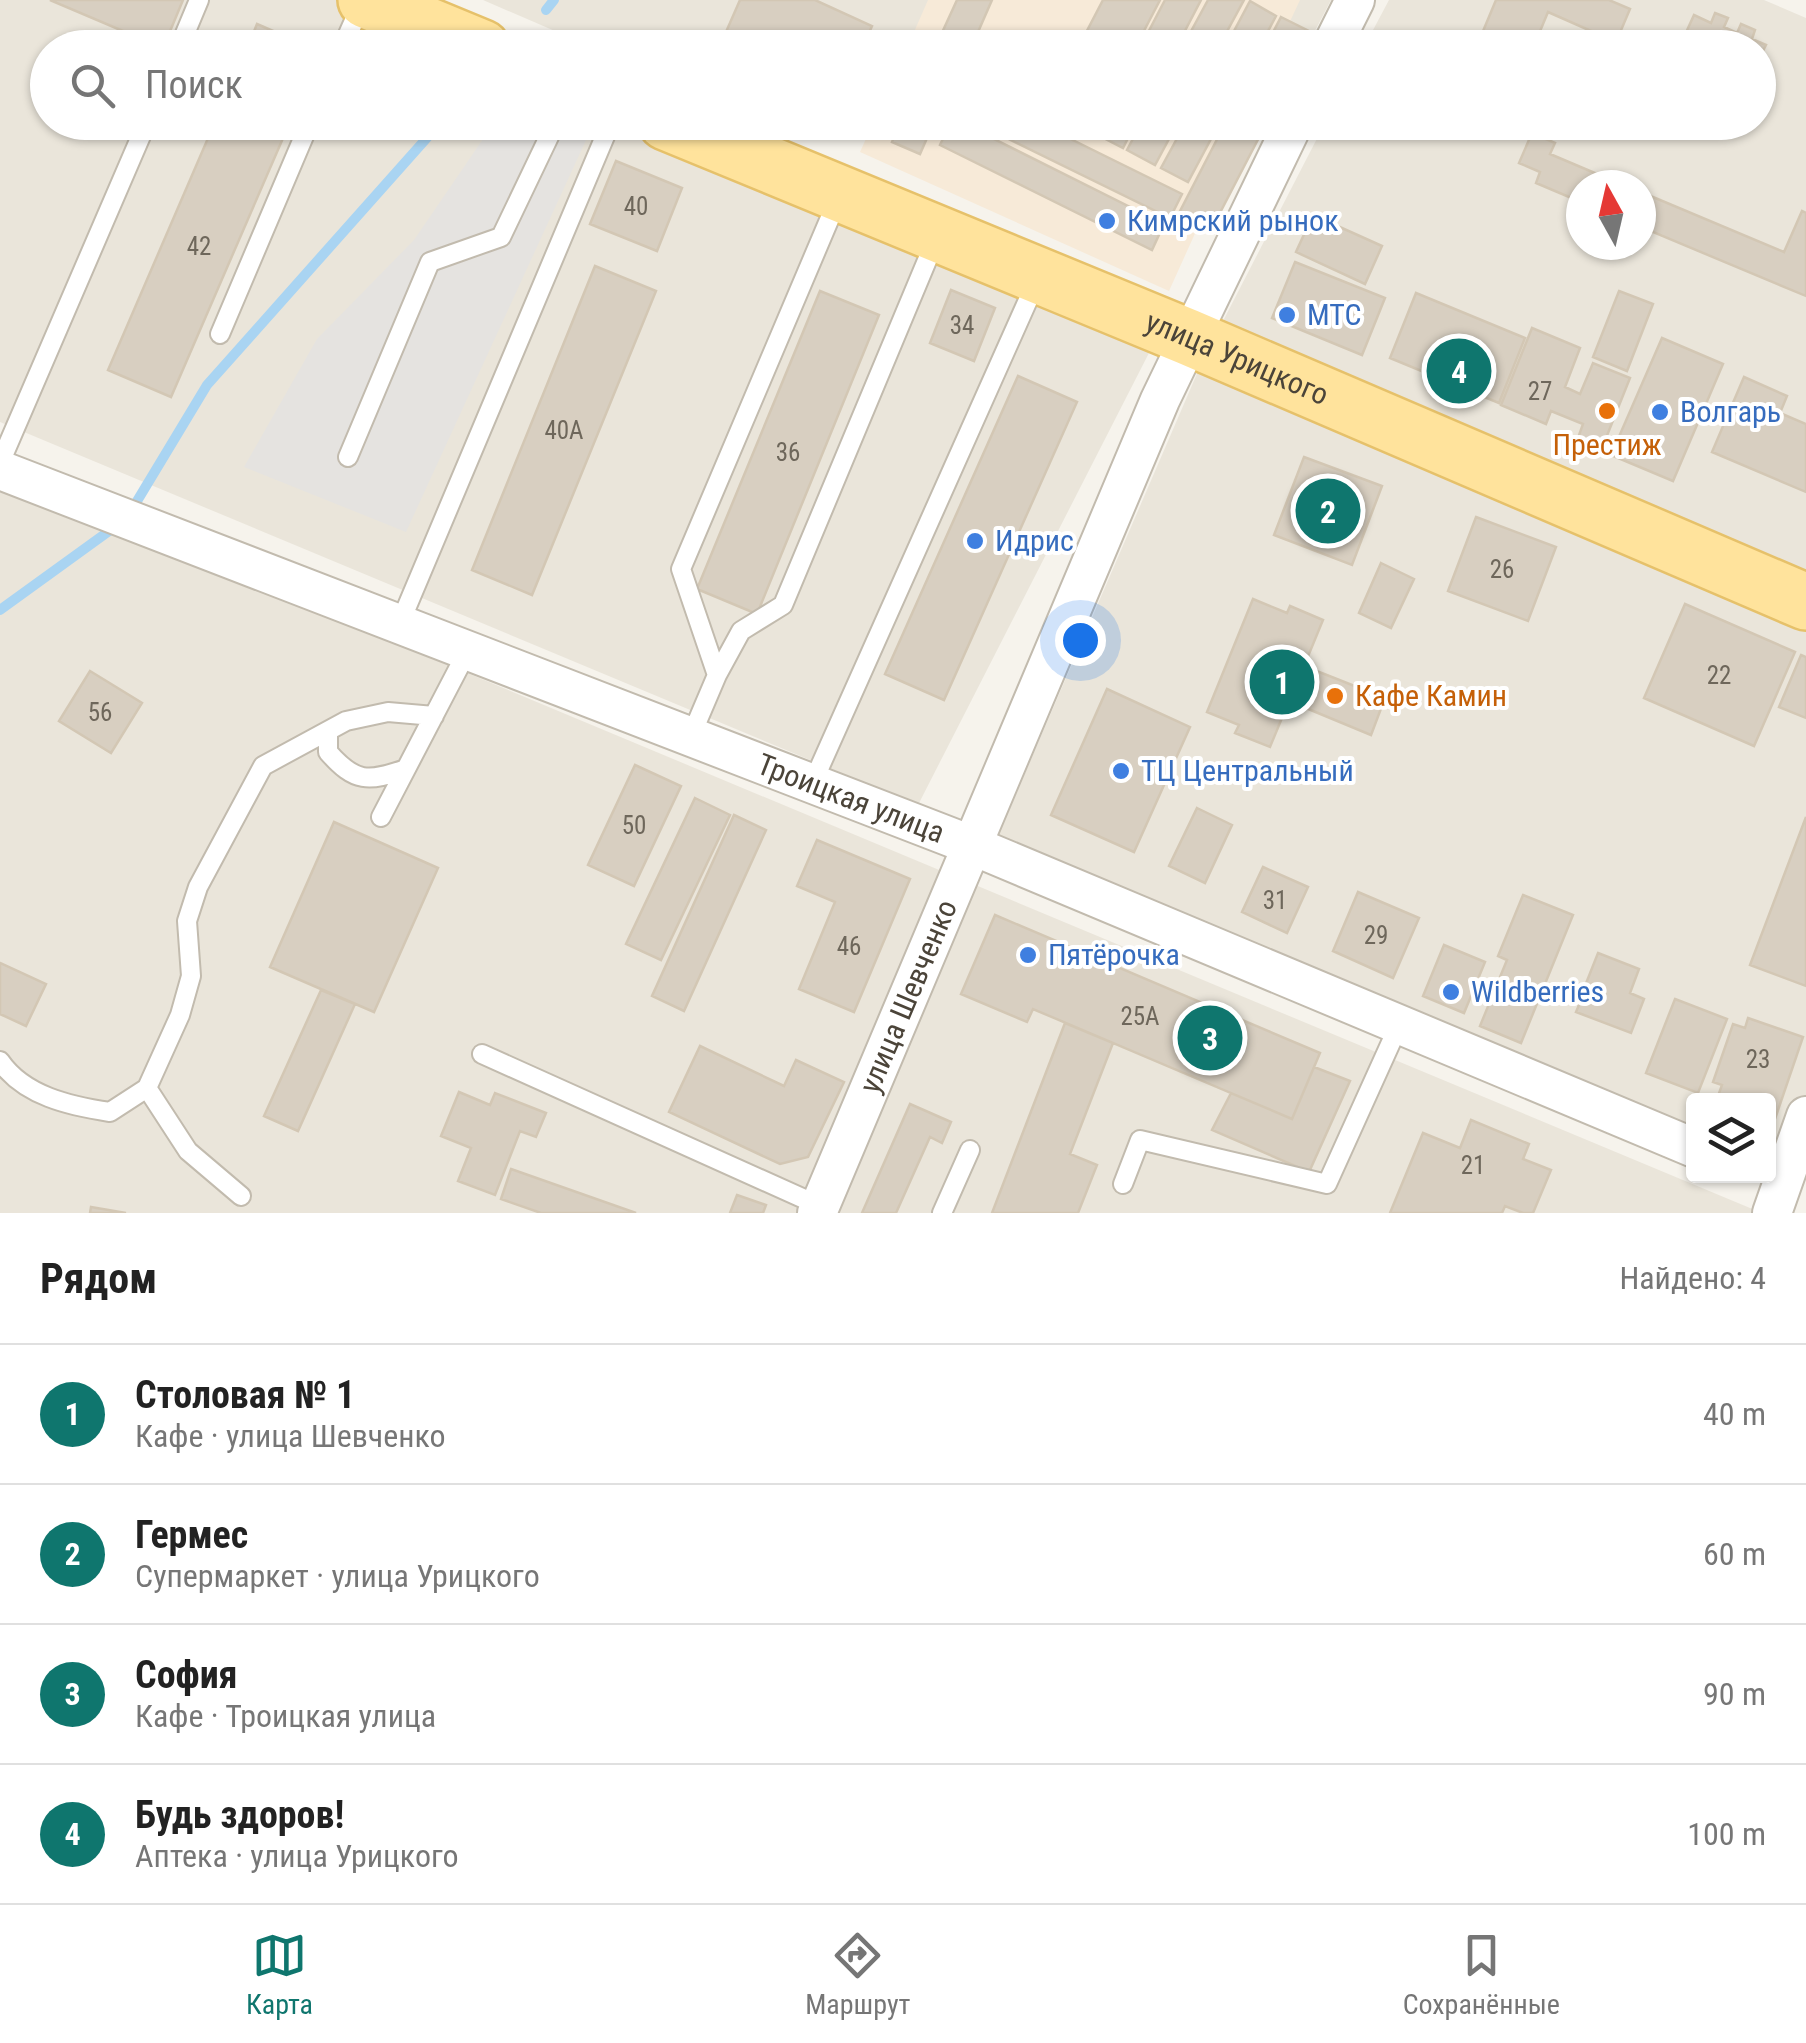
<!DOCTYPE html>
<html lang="ru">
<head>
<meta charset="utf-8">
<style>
	:root { --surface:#fff; --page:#f6f6f6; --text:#222; --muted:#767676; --line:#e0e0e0; --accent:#0f766e }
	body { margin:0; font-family:"Roboto Condensed",sans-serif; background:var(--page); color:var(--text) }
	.controls { position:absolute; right:30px; bottom:30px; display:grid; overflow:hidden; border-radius:10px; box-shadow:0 2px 8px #0004 }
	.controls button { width:90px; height:90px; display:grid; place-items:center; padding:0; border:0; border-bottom:2px solid var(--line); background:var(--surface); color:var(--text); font:50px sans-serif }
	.compass { position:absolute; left:1566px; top:170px; width:90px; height:90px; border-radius:50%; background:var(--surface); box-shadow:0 2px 8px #0004; rotate:352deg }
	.you { position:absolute; left:1080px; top:640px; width:35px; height:35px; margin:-25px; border:8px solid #fff; border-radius:50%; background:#1a73e8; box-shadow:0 0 0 15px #1a73e833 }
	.badge { display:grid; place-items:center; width:65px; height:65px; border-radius:50%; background:var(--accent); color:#fff; font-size:32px; font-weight:700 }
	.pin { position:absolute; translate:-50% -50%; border:5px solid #fff; box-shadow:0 2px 10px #0006 }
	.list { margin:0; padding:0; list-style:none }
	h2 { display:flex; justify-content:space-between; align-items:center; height:130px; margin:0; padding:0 40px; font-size:42px }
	h2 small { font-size:32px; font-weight:400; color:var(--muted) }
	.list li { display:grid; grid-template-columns:65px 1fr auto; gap:30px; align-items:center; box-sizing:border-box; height:140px; padding:0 40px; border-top:2px solid var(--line) }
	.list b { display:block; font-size:38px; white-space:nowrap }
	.list p { margin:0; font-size:32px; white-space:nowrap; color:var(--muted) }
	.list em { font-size:32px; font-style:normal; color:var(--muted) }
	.icon { flex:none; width:55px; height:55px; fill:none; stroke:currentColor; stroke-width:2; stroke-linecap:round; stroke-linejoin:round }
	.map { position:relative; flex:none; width:1806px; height:1213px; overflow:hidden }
	.search { position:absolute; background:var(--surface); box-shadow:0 2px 8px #0004; left:30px; right:30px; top:30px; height:110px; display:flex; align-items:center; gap:25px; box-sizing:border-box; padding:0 35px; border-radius:55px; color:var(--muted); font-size:38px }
	.sheet { height:690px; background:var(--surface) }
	nav { display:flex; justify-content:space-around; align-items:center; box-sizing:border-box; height:140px; border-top:2px solid var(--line); background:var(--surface); font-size:28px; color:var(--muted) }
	nav a { display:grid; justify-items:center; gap:5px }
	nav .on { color:var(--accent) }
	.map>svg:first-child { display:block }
	.residential { fill:#eae5da; fill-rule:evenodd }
	.commercial { fill:#f7ead8 }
	.parking { fill:#e5e3e0 }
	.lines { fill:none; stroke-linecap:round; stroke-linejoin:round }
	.stream { stroke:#a9d4f2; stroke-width:10 }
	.building { fill:#d8cfc1; stroke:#d3c7b4; stroke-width:2.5 }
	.lane-casing { stroke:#c2bbae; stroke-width:22 }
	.street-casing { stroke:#c2bbae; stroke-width:42 }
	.primary-casing { stroke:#e6c16a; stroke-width:60 }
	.lane { stroke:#fff; stroke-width:18 }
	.street { stroke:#fff; stroke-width:38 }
	.primary { stroke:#ffe39c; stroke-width:55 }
	.shop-dot { fill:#3f7fe0; stroke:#fff; stroke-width:4 }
	.food-dot { fill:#e8710a; stroke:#fff; stroke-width:4 }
	.labels { text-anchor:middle; stroke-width:8; stroke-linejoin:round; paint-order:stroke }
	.number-label { font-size:25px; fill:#6e675b }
	.shop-label { font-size:30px; fill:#366cbe; stroke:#fff; text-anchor:start }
	.street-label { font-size:30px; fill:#4b4439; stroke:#fff }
	.food-label { font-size:30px; fill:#c56008; stroke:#fff }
</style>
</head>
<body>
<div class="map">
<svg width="1806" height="1213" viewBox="0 0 1806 1213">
	<rect width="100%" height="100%" fill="#f6f3ec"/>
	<path class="residential" d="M 0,0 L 356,0 L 465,47 L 48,48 L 48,122 L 636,123 L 1151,349 L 918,805 L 0,422 Z
		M 483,0 L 1331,0 L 1306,48 L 592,47 Z
		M 1389,0 L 1764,0 L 1806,18 L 1806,571 L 1222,323 L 1325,123 L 1758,122 L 1758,48 L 1364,47 ZM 1581,185 L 1641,185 L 1641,245 L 1581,245 Z
		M 1199,369 L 1806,627 L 1806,1175 L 1769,1160 L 1768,1100 L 1694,1100 L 1693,1128 L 998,836 Z
		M 0,478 L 920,862 L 1762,1213 L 0,1213 Z"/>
	<path class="commercial" d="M 928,0 L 1300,0 L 1278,47 L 907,48 Z
		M 873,123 L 1245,123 L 1169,291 L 860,152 Z"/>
	<path class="parking" d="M 582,122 L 592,127 L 406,532 L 244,467 L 317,339 L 414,240 L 494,123 Z"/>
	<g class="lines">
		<path class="stream" d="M 546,10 L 554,0
			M 131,511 L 207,385 L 441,122
			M 0,610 L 116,526"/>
	</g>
	<path class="building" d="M 50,0 L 183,0 L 163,48 Z
		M 740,0 L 815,0 L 872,26 L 862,48 L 719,48 Z
		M 957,0 L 992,0 L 971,48 L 935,48 Z
		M 1103,0 L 1160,0 L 1135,48 L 1078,48 Z
		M 1165,0 L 1201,0 L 1176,48 L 1140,48 Z
		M 1208,0 L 1244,0 L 1218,48 L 1182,48 Z
		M 1496,0 L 1609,0 L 1630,9 L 1616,42 L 1548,12 L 1533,48 L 1476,48 Z
		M 1250,1 L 1276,16 L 1259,48 L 1225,48 Z
		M 1715,13 L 1728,18 L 1724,27 L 1737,33 L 1741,24 L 1755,30 L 1752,39 L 1766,45 L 1758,61 L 1758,48 L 1679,48 L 1694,15 L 1711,23 Z
		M 1281,17 L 1313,33 L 1305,48 L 1265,48 Z
		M 257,24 L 312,48 L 247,48 Z
		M 1407,39 L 1426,48 L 1403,48 Z
		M 215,122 L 290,122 L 171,397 L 108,370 Z
		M 900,122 L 934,122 L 920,154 L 892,142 Z
		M 951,122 L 960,122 L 1164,224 L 1152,250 L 940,145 Z
		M 974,122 L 1036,122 L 1182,194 L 1170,218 Z
		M 1074,122 L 1096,122 L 1091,132 Z
		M 1100,122 L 1136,122 L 1123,148 L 1094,133 Z
		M 1142,122 L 1178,122 L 1155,165 L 1127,150 Z
		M 1186,122 L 1220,122 L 1188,182 L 1161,168 Z
		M 1226,122 L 1267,122 L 1210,232 L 1178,215 Z
		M 1532,133 L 1555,143 L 1550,154 L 1623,185 L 1581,185 L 1581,202 L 1536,183 L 1540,172 L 1519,163 Z
		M 616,161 L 682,188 L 657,251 L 590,224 Z
		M 1641,192 L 1784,252 L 1802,211 L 1806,213 L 1806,296 L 1641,227 Z
		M 1313,215 L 1382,246 L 1365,284 L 1296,252 Z
		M 1295,262 L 1385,298 L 1362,355 L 1272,318 Z
		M 595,266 L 656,291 L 532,595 L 472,570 Z
		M 951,290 L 995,308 L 974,361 L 930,343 Z
		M 820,291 L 879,315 L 757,614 L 697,589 Z
		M 1619,291 L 1653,304 L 1627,371 L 1593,357 Z
		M 1416,293 L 1525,338 L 1499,403 L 1390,358 Z
		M 1532,328 L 1580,348 L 1565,387 L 1580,394 L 1593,363 L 1630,378 L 1602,448 L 1578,438 L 1583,424 L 1551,411 L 1546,424 L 1501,405 Z
		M 1662,338 L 1723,364 L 1673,481 L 1611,455 Z
		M 1018,376 L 1077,402 L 944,700 L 885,674 Z
		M 1744,377 L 1787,396 L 1780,413 L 1806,424 L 1806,492 L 1712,452 Z
		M 1304,457 L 1382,486 L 1352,565 L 1274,535 Z
		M 1476,517 L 1556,547 L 1528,621 L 1448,591 Z
		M 1381,563 L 1414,579 L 1391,628 L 1359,613 Z
		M 1253,599 L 1287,613 L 1290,606 L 1323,620 L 1304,666 L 1385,698 L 1371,735 L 1289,701 L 1270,747 L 1235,733 L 1239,725 L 1207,712 Z
		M 1685,604 L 1795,652 L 1754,746 L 1644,698 Z
		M 1801,655 L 1806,657 L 1806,718 L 1779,707 Z
		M 90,671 L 142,703 L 111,753 L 59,721 Z
		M 1107,689 L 1190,727 L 1134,852 L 1051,815 Z
		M 635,765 L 681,786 L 634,886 L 588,865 Z
		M 695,798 L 730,815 L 661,960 L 626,944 Z
		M 1197,808 L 1232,825 L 1205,883 L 1169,866 Z
		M 734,815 L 766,830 L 684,1011 L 652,996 Z
		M 1806,817 L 1806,986 L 1750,965 Z
		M 334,822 L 438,868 L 374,1012 L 270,967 Z
		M 817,840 L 910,879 L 854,1012 L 799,989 L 835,902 L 797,886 Z
		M 1263,867 L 1308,887 L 1287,933 L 1242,912 Z
		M 1358,892 L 1419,918 L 1393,978 L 1333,951 Z
		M 1523,895 L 1573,915 L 1521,1043 L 1480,1026 L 1507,960 L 1498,956 Z
		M 995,915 L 1320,1053 L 1292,1119 L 1033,1009 L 1027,1022 L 961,994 Z
		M 1444,945 L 1485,962 L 1464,1013 L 1423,996 Z
		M 1598,953 L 1639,969 L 1630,993 L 1644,999 L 1631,1033 L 1576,1012 L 1579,1005 L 1569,1002 L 1576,983 L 1585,986 Z
		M 0,963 L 46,984 L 26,1026 L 0,1014 Z
		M 321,990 L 355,1004 L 298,1131 L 264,1116 Z
		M 1675,999 L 1727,1019 L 1698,1093 L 1646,1073 Z
		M 1748,1018 L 1803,1037 L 1775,1119 L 1768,1117 L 1768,1100 L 1717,1099 L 1722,1085 L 1713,1082 L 1733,1024 L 1745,1028 Z
		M 1065,1023 L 1113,1043 L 1070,1154 L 1097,1165 L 1078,1213 L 992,1213 Z
		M 700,1046 L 784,1086 L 796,1060 L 844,1082 L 808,1157 L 780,1164 L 669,1112 Z
		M 1314,1067 L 1350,1081 L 1309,1172 L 1212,1130 L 1231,1093 L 1292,1119 Z
		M 459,1092 L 490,1105 L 495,1093 L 546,1113 L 536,1137 L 520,1131 L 495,1195 L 458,1181 L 471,1148 L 441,1136 Z
		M 910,1104 L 951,1122 L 942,1143 L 930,1137 L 896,1213 L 862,1213 Z
		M 1471,1120 L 1529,1144 L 1523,1159 L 1551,1170 L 1533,1213 L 1523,1213 L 1505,1206 L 1502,1213 L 1390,1213 L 1423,1133 L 1460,1148 Z
		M 511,1169 L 636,1213 L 541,1213 L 501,1199 Z
		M 737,1195 L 766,1205 L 763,1213 L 730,1213 Z
		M 91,1207 L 126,1213 L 90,1213 Z"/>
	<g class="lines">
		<defs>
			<path id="lane" d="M 179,48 L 199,0
				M 342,48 L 361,5
				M 220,334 L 310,122
				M 348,457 L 430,262 L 501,237 L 556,122
				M 0,463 L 147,122
				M 400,623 L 611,122
				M 717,675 L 741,631 L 783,605 L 936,239
				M 328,731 L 328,752 C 355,783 368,782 406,769
				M 691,736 L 717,675 L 681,569 L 838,199
				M 813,782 L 1037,280
				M 381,817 L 468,650
				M 482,1054 L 820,1206
				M 0,1061 C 24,1096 70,1106 110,1112 L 147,1088 L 180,1015 L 191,976 L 187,921 L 198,887 L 263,766 L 346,721 L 388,712 L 434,716
				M 147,1088 L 188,1151 L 241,1196
				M 1123,1184 L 1140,1140 L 1327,1184 L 1398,1027
				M 942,1213 L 970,1150"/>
			<g id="street">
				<path d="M 1331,48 L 1355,0"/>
				<path id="s1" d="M 0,470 L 971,845 L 1694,1148"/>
				<path id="s2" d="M 817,1213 L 1160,400 L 1294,122"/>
				<path d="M 1772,1213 L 1806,1116"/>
			</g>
			<g id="primary">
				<path d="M 366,0 L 482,48"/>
				<path id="s3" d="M 666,122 L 1188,337 L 1806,602"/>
			</g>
		</defs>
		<use href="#lane" class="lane-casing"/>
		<use href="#street" class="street-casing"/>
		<use href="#primary" class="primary-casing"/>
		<use href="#lane" class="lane"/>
		<use href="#street" class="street"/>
		<use href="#primary" class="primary"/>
	</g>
	<g class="shop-dot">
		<circle cx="1107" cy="221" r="10"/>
		<circle cx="1287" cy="315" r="10"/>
		<circle cx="1660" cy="412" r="10"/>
		<circle cx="975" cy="541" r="10"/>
		<circle cx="1121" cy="771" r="10"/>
		<circle cx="1028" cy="955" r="10"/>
		<circle cx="1451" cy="992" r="10"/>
	</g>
	<g class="food-dot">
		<circle cx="1607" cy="411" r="10"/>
		<circle cx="1335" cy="696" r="10"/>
	</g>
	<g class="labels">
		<g class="number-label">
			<text x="636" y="215">40</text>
			<text x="199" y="255">42</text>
			<text x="962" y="334">34</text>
			<text x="1540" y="400">27</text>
			<text x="564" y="439">40А</text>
			<text x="788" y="461">36</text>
			<text x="1502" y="578">26</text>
			<text x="1719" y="684">22</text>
			<text x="100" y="721">56</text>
			<text x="634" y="834">50</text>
			<text x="1275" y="909">31</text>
			<text x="1376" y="944">29</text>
			<text x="849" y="955">46</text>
			<text x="1140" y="1025">25А</text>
			<text x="1758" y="1068">23</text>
			<text x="1473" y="1174">21</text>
		</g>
		<g class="shop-label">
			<text x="1127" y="231">Кимрский рынок</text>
			<text x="1307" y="325">МТС</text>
			<text x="1680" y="422">Волгарь</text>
			<text x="995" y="551">Идрис</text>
			<text x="1141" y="781">ТЦ Центральный</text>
			<text x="1048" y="965">Пятёрочка</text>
			<text x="1471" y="1002">Wildberries</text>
		</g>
		<g class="street-label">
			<text dy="10" stroke="none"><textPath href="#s3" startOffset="618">улица Урицкого</textPath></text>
			<text dy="10" stroke="none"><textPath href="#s1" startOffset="912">Троицкая улица</textPath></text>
			<text dy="10" stroke="none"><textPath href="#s2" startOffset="235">улица Шевченко</textPath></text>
		</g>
		<g class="food-label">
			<text x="1607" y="455">Престиж</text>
			<text x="1355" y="706" text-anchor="start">Кафе Камин</text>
		</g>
	</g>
</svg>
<div class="controls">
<button><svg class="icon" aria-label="layers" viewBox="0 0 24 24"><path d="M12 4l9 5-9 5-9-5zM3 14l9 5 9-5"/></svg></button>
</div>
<svg class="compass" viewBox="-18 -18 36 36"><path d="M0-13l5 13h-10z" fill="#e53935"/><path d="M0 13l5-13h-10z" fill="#767676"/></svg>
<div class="you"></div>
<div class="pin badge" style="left:1282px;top:682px">1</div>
<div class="pin badge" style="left:1328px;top:511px">2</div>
<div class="pin badge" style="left:1210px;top:1038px">3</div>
<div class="pin badge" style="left:1459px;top:371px">4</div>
<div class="search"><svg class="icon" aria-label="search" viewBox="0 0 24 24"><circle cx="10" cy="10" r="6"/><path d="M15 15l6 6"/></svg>Поиск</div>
</div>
<section class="sheet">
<h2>Рядом<small>Найдено: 4</small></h2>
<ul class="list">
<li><span class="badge">1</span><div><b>Столовая № 1</b><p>Кафе · улица Шевченко</p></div><em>40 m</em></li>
<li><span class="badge">2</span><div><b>Гермес</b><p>Супермаркет · улица Урицкого</p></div><em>60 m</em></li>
<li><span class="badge">3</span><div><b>София</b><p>Кафе · Троицкая улица</p></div><em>90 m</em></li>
<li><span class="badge">4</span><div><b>Будь здоров!</b><p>Аптека · улица Урицкого</p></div><em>100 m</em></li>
</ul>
</section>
<nav>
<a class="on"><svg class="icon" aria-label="map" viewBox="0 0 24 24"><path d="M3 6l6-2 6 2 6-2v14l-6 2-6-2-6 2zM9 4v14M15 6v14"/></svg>Карта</a>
<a><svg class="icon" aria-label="directions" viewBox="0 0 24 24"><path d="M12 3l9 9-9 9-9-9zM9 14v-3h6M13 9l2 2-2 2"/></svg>Маршрут</a>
<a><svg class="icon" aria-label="saved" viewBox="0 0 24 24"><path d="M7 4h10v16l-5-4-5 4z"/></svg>Сохранённые</a>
</nav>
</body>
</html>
